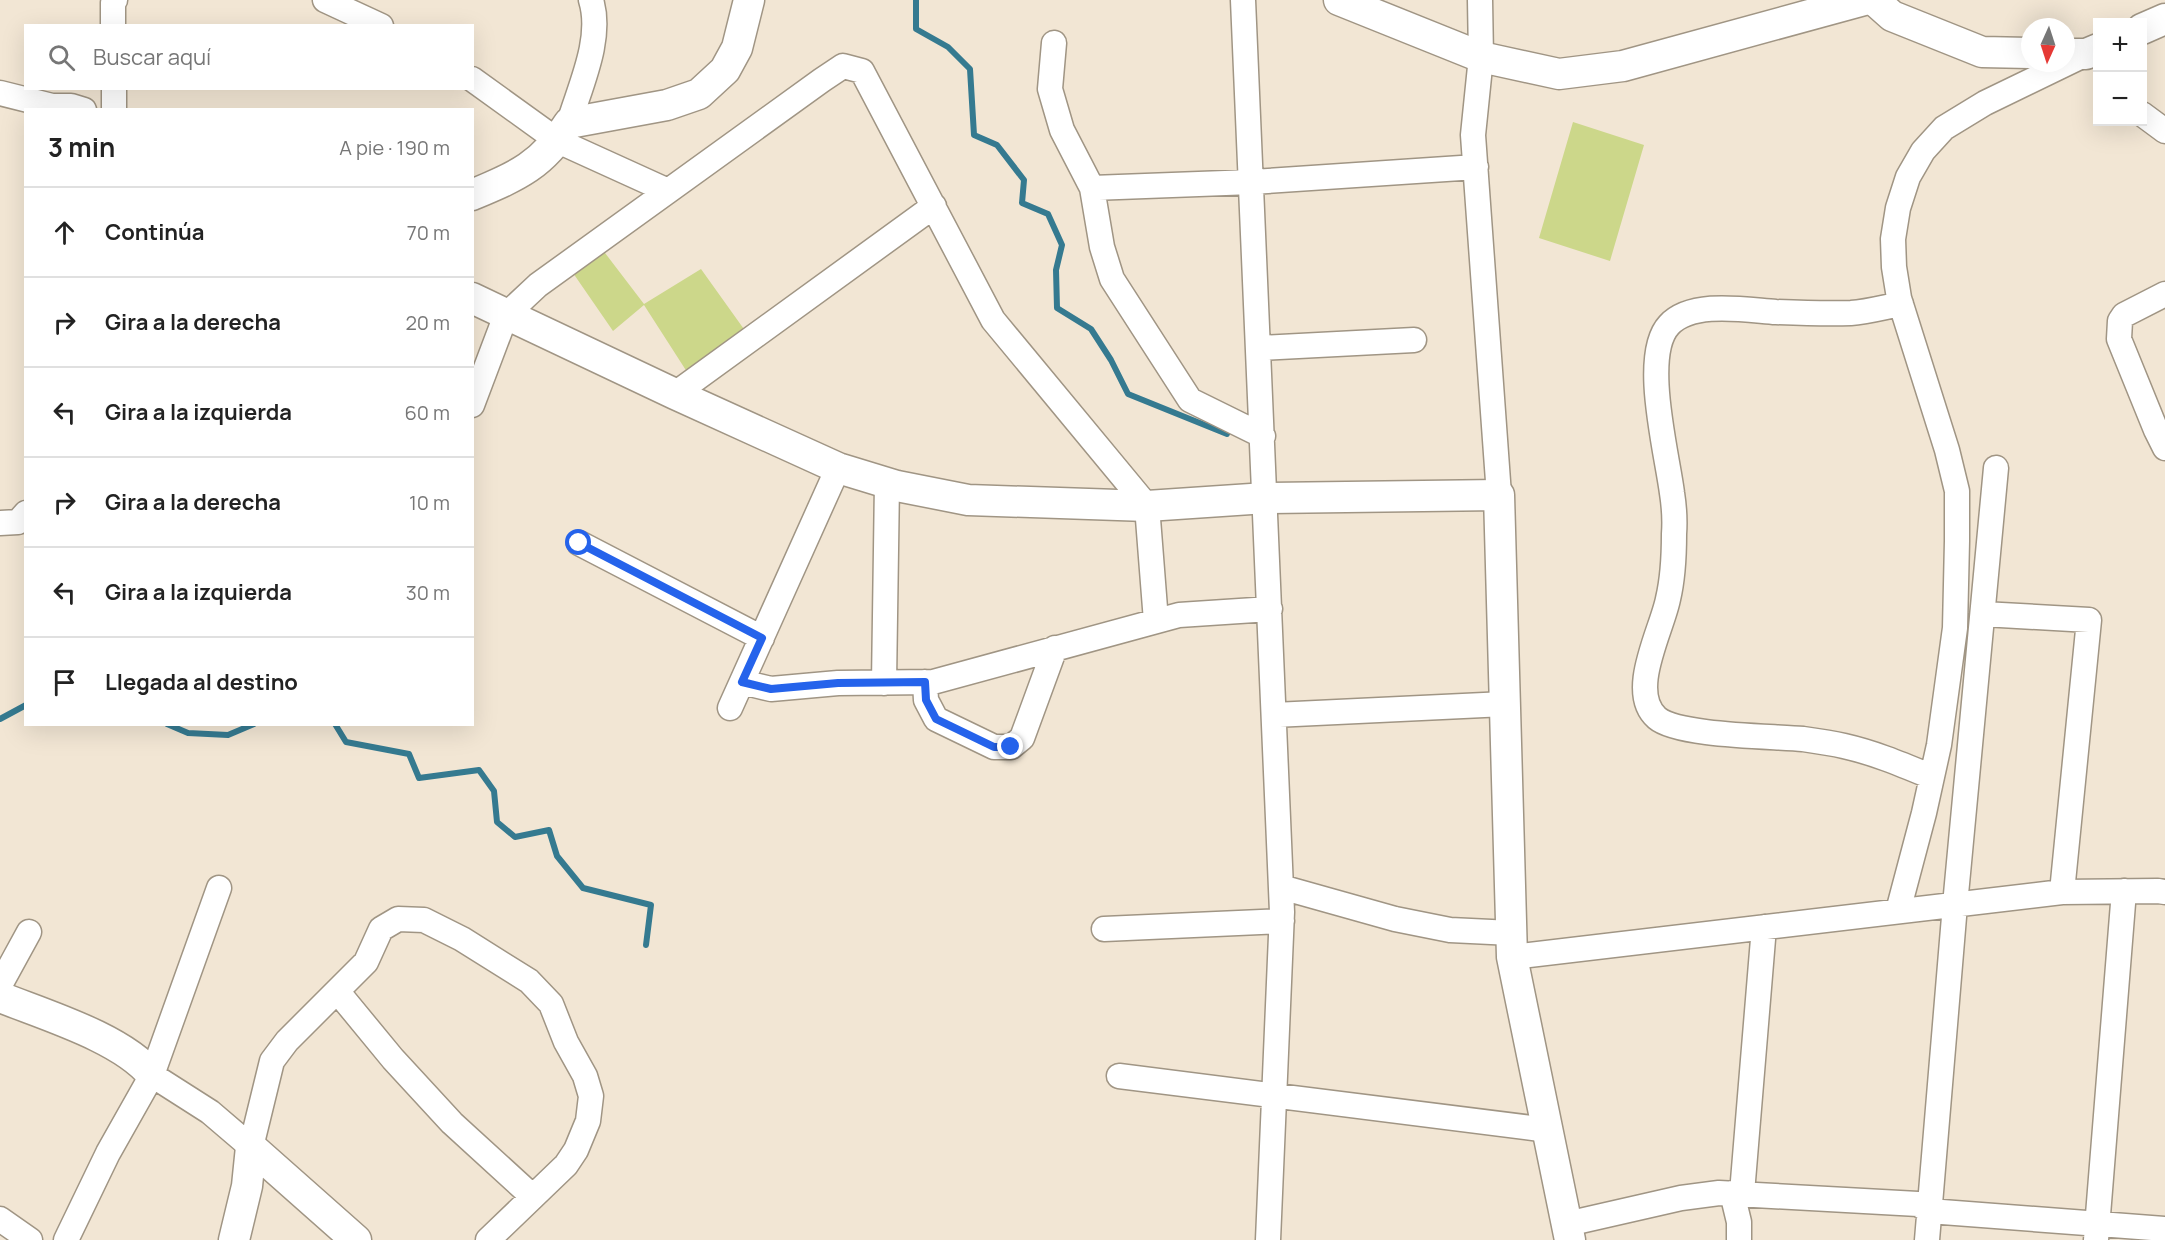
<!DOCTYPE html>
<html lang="es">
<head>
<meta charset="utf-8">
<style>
	:root { --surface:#fff; --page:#f6f6f6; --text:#222; --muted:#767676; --line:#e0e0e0 }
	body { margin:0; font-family:Manrope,sans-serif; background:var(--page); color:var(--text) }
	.controls { position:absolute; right:18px; top:18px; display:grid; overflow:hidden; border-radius:0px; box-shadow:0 6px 24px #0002 }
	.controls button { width:54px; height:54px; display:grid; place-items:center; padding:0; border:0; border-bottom:2px solid var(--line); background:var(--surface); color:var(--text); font:30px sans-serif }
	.compass { position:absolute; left:2021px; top:18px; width:54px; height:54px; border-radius:50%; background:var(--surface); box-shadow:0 6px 24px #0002; rotate:183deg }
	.stop { position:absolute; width:18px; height:18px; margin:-14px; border:4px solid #2563eb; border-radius:50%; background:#fff }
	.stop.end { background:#2563eb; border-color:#fff; box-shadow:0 2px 6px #0008 }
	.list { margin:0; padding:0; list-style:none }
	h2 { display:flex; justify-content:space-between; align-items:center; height:78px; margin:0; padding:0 24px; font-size:26px }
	h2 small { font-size:20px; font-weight:400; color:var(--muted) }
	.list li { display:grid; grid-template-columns:39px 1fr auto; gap:18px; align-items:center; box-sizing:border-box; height:90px; padding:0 24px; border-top:2px solid var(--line) }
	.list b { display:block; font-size:22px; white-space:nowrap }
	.list em { font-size:20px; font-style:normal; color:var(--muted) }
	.icon { flex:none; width:33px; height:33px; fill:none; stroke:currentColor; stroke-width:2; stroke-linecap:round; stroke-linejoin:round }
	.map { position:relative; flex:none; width:2165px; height:1240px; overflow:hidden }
	.search { position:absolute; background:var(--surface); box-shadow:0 6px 24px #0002; left:24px; top:24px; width:450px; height:66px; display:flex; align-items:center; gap:15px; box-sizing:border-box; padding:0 21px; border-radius:0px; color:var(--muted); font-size:22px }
	.panel { position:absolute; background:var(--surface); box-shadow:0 6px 24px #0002; left:24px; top:108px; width:450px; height:618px; border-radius:0px }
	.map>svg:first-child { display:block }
	.green { fill:#ccd78a }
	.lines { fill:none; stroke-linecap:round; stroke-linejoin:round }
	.stream { stroke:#357a90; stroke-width:6 }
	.minor-casing { stroke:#a09584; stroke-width:27 }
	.tertiary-casing { stroke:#a09584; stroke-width:33 }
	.minor { stroke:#fff; stroke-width:24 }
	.tertiary { stroke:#fff; stroke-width:30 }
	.route { stroke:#2563eb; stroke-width:8 }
</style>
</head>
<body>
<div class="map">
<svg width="2165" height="1240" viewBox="0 0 2165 1240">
	<rect width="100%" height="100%" fill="#f2e6d4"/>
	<path class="green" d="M 1573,122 L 1644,145 L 1610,261 L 1539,238 Z
		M 602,249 L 644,304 L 701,269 L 746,332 L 689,375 L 644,305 L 613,331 L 573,273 Z"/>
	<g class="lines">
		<path class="stream" d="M 916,0 L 916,29 L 948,47 L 970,69 L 974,135 L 997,145 L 1024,180 L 1022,203 L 1048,214 L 1062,245 L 1056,270 L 1057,308 L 1091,329 L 1111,360 L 1128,394 L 1227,434
			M 0,719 L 26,705
			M 167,724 L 188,733 L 228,735 L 254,724
			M 335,724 L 346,742 L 409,754 L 419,778 L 479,770 L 494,791 L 497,822 L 515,837 L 549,830 L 557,856 L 583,888 L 651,905 L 646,945"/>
		<defs>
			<path id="minor" d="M 325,0 L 381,26
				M 1243,0 L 1282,912 L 1268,1240
				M 1480,0 L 1481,57 L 1473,135 L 1499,495
				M 113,26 L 113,3 L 115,0
				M 1054,43 L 1050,89 L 1062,130 L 1092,188 L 1102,247 L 1112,279 L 1190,400 L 1263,436
				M 472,79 L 558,141 L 668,191
				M 114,88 L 114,110
				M 0,93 L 52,106 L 71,106 L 84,110
				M 2142,114 L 2165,131
				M 569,123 C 580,86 603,39 591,0
				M 1092,188 L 1252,182 L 1476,167
				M 2165,294 L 2124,315 L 2120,321 L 2119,339 L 2156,430 L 2165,448
				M 1901,304 C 1885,307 1867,312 1851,313 C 1826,314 1801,313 1776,312 C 1746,310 1692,300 1669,325 C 1641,355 1667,453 1672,493 C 1674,506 1675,521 1674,534 C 1674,556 1673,578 1668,599 C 1662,630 1627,692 1657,718 C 1678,736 1772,736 1803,739 C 1817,741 1831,743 1844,746 C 1875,753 1903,765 1932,777
				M 1259,348 L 1414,340
				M 675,394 L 934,206
				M 472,405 L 506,315 L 538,285 L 822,80 L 843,66 L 862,71 L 993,320 L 1147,506 L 1156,621
				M 0,523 L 18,522 L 26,513
				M 579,543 L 762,638
				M 1983,614 L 2089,620 L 2062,892
				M 742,682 L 771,689 L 838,683 L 933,682 L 1179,615 L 1270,609
				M 925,682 L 926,700 L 936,719 L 994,747 L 1011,747 L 1022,738 L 1055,648
				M 884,683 L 887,483
				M 730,708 L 838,468
				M 1274,715 L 1505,704
				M 1281,887 L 1395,919 L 1450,930 L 1512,933
				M 1898,911 L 1924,813 L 1939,745 L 1955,628 L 1957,541 L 1957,491 L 1947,450 L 1899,298 L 1894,267 L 1893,239 L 1898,208 L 1908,177 L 1923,151 L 1944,128 L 1985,103 L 2086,54
				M 1104,929 L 1282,921
				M 1512,957 L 2062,892 L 2158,891 L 2165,892
				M 0,985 L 29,932
				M 337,991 L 393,1059 L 452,1123 L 533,1197
				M 152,1075 L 219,888
				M 1119,1076 L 1548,1130
				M 1732,1193 L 1739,1222 L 1739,1240
				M 1742,1193 L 1764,927
				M 0,1219 L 30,1240
				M 1567,1224 L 1681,1198 L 1719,1193 L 1918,1204 L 1929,1211 L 2165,1229
				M 66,1240 L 108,1153 L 152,1075 L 210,1112 L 251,1147 L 272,1061 L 287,1041 L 366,962 L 381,929 L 398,919 L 424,920 L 462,939 L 529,981 L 551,1004 L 566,1042 L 585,1076 L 591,1096 L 588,1121 L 576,1150 L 566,1165 L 488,1240
				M 1927,1240 L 1955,905 L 1996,468
				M 2096,1240 L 2124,891"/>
			<path id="tertiary" d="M 1339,0 L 1481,57 L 1559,74 L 1623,66 L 1864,0
				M 1874,0 L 1892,16 L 1982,52 L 2030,53
				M 2142,29 L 2165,19
				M 2066,54 L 2086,54 L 2098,49
				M 472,195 C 517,176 542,166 569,123 L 667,105 L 699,94 L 725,70 L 737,48 L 749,0
				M 472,298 L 675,394 L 838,468 L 897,486 L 968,500 L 1147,506 L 1266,498 L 1499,495 L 1512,957 L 1570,1240
				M 0,997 C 45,1015 122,1038 152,1075
				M 251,1147 L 356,1240
				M 234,1240 L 247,1186 L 251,1147"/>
		</defs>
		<use href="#minor" class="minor-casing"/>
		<use href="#tertiary" class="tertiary-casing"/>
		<use href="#minor" class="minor"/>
		<use href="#tertiary" class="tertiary"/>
	</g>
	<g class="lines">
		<path class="route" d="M 579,543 L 762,638 L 742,682 L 771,689 L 838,683 L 925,682 L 926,700 L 936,719 L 994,747 L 1011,747"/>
	</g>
</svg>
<div class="controls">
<button>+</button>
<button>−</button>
</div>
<svg class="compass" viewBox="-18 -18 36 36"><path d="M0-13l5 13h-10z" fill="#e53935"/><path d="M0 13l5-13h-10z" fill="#767676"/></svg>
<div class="stop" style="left:579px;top:543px"></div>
<div class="stop end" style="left:1011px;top:747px"></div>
<div class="search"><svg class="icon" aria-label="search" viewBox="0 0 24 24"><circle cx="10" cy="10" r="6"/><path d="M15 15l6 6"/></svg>Buscar aquí</div>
<section class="panel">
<h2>3 min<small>A pie · 190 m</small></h2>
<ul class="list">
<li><svg class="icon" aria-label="ahead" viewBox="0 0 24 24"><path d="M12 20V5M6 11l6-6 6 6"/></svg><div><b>Continúa</b></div><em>70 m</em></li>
<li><svg class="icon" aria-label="right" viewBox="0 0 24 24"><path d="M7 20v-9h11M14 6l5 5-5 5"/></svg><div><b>Gira a la derecha</b></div><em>20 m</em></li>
<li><svg class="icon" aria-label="left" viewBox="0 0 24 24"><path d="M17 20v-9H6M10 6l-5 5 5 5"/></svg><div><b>Gira a la izquierda</b></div><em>60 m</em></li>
<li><svg class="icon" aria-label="right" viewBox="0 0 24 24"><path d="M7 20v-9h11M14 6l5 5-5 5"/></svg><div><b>Gira a la derecha</b></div><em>10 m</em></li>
<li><svg class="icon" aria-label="left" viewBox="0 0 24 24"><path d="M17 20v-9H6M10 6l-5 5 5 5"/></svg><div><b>Gira a la izquierda</b></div><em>30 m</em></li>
<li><svg class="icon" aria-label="arrive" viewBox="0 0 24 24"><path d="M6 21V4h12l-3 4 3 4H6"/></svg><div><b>Llegada al destino</b></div></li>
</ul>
</section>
</div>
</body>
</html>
